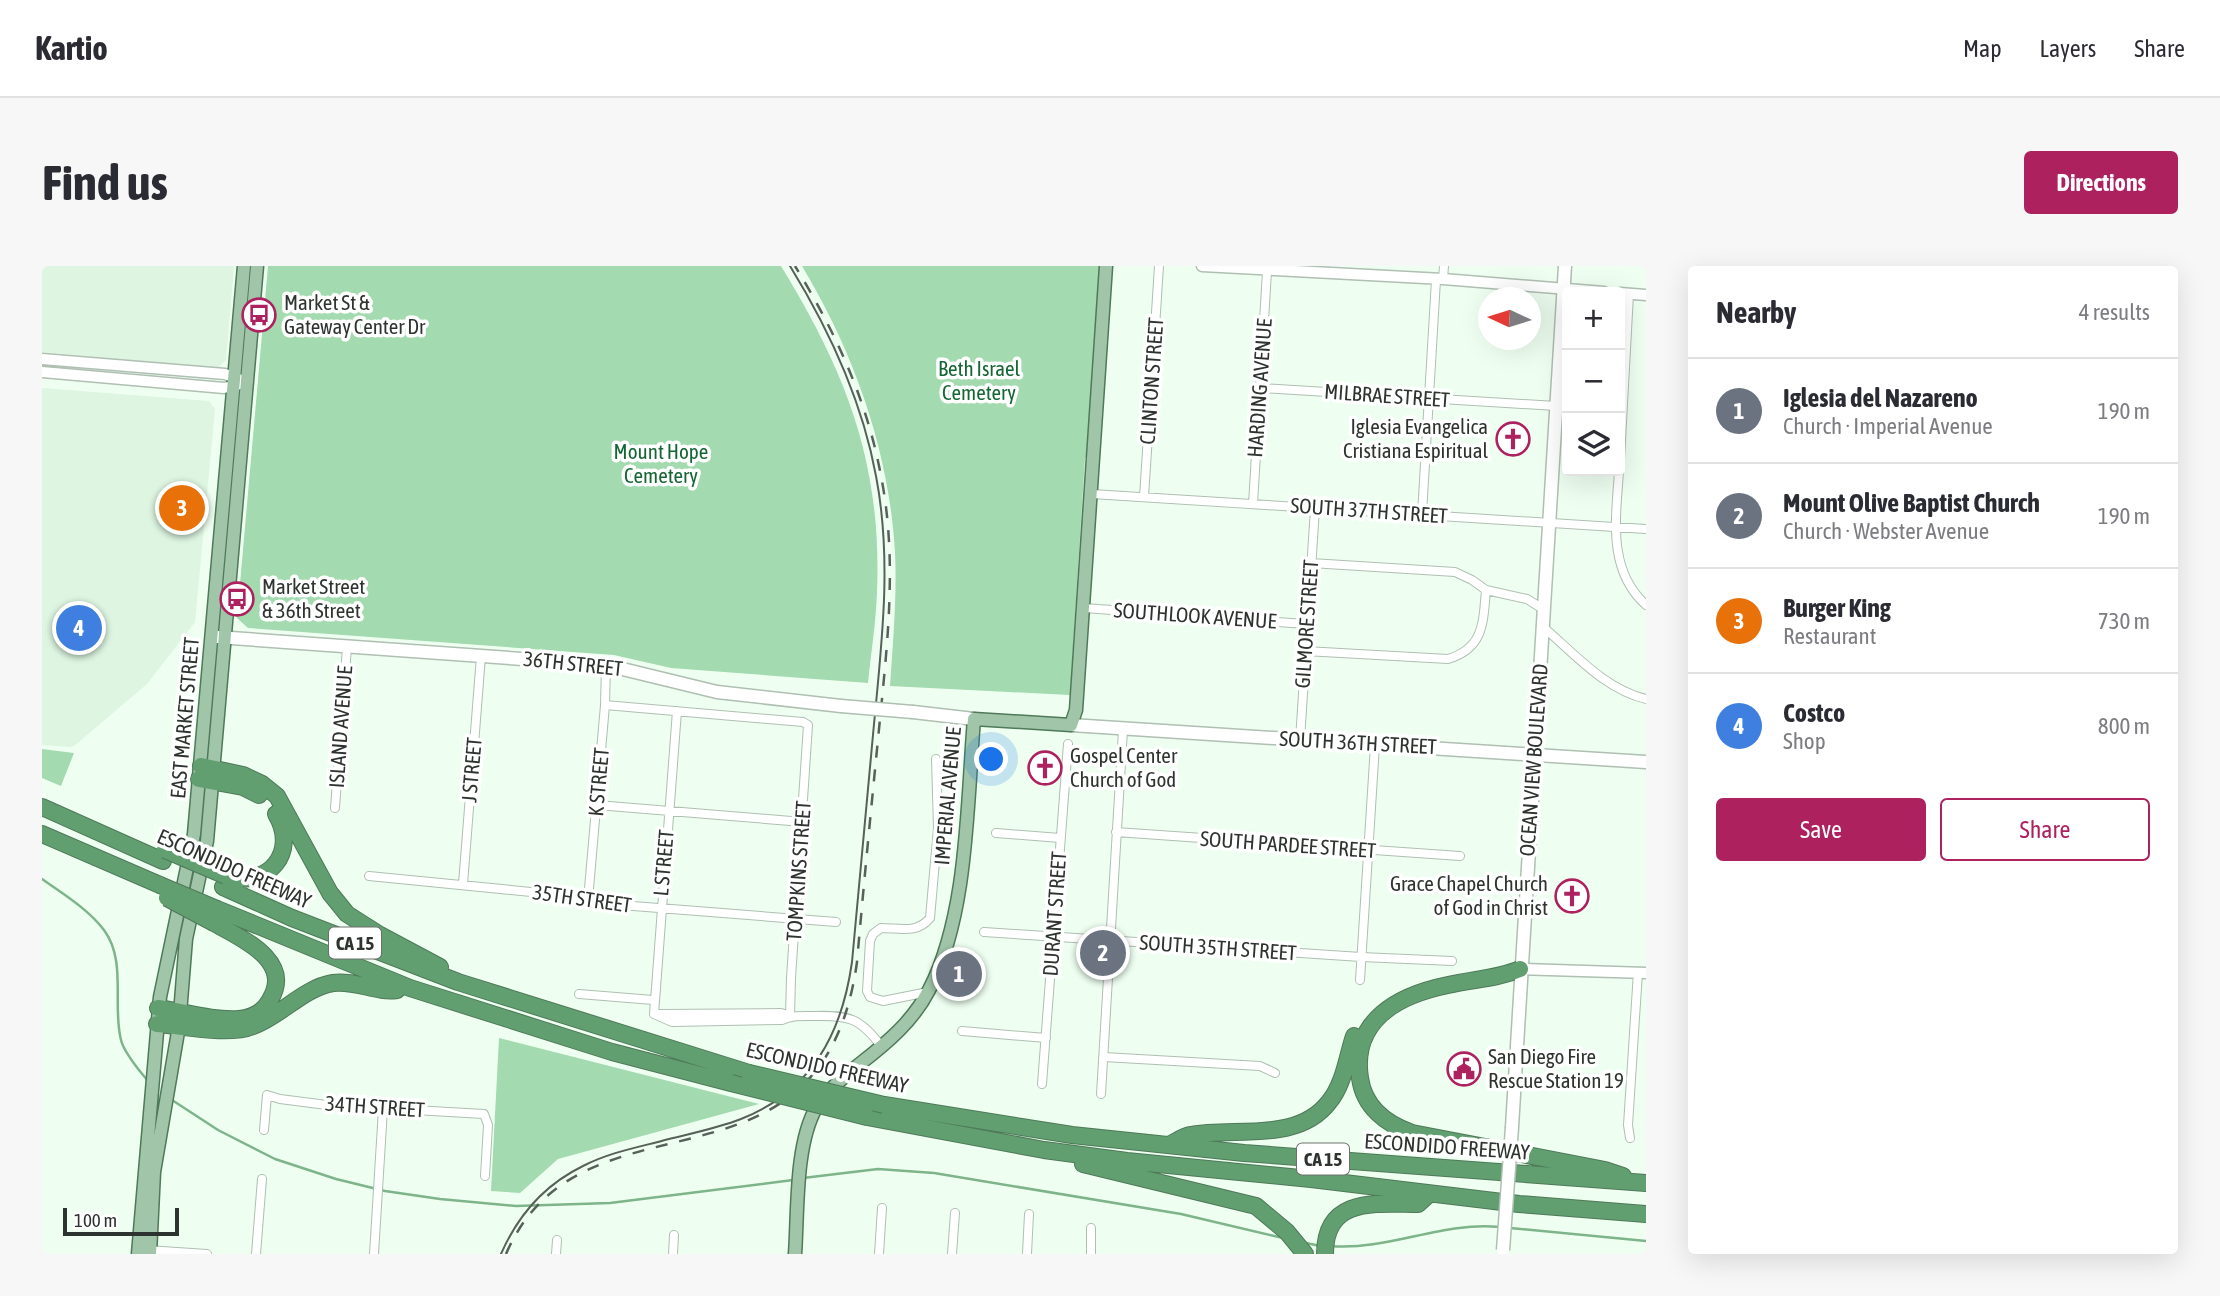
<!DOCTYPE html>
<html lang="en">
<head>
<meta charset="utf-8">
<style>
	:root { --surface:#fff; --page:#f7f7f7; --text:#2b2b33; --muted:#7c7c81; --line:#e1e1e2; --accent:#ad215e }
	body { margin:0; font-family:"Asap Condensed",sans-serif; background:var(--page); color:var(--text) }
	.controls { position:absolute; right:21px; top:21px; display:grid; overflow:hidden; border-radius:7px; box-shadow:0 7px 28px #0002 }
	.controls button { width:63px; height:63px; display:grid; place-items:center; padding:0; border:0; border-bottom:2px solid var(--line); background:var(--surface); color:var(--text); font:35px sans-serif }
	.compass { position:absolute; left:1436px; top:21px; width:63px; height:63px; border-radius:50%; background:var(--surface); box-shadow:0 7px 28px #0002; rotate:274deg }
	.scale { position:absolute; left:21px; bottom:18px; width:116px; box-sizing:border-box; padding-left:7px; border:4px solid #2d332e; border-top:0; font-size:19px; line-height:24px; white-space:nowrap; color:#2d332e; -webkit-text-stroke:5px #fff; paint-order:stroke }
	.you { position:absolute; left:950px; top:494px; width:24px; height:24px; margin:-18px; border:5px solid #fff; border-radius:50%; background:#1a73e8; box-shadow:0 0 0 10px #1a73e833 }
	.badge { display:grid; place-items:center; width:46px; height:46px; border-radius:50%; background:var(--accent); color:#fff; font-size:23px; font-weight:700 }
	.pin { position:absolute; translate:-50% -50%; border:4px solid #fff; box-shadow:0 2px 7px #0006 }
	.list { margin:0; padding:0; list-style:none }
	h2 { display:flex; justify-content:space-between; align-items:center; height:91px; margin:0; padding:0 28px; font-size:30px }
	h2 small { font-size:23px; font-weight:400; color:var(--muted) }
	.list li { display:grid; grid-template-columns:46px 1fr auto; gap:21px; align-items:center; box-sizing:border-box; height:105px; padding:0 28px; border-top:2px solid var(--line) }
	.list b { display:block; font-size:26px; white-space:nowrap }
	.list p { margin:0; font-size:23px; white-space:nowrap; color:var(--muted) }
	.list em { font-size:23px; font-style:normal; color:var(--muted) }
	.actions { display:flex; gap:14px; padding:21px 28px }
	.actions a { flex:1; padding:16px 0; border:2px solid var(--accent); border-radius:7px; text-align:center; font-size:24px; color:var(--accent) }
	.actions .main { background:var(--accent); color:#fff }
	.icon { flex:none; width:38px; height:38px; fill:none; stroke:currentColor; stroke-width:2; stroke-linecap:round; stroke-linejoin:round }
	.map { position:relative; flex:none; width:1604px; height:988px; overflow:hidden; border-radius:7px }
	header { display:flex; align-items:center; gap:42px; box-sizing:border-box; height:98px; padding:0 35px; background:var(--surface); border-bottom:2px solid var(--line) }
	header strong { font-size:33px }
	nav { display:flex; gap:38px; margin-inline-start:auto; font-size:24px }
	.intro { display:flex; align-items:center; justify-content:space-between; box-sizing:border-box; height:168px; padding:0 42px }
	h1 { margin:0; font-size:49px }
	.button { padding:18px 32px; border-radius:7px; background:var(--accent); color:#fff; font-size:24px; font-weight:700 }
	main { display:flex; gap:42px; padding:0 42px }
	aside { flex:1; background:var(--surface); border-radius:7px; box-shadow:0 7px 28px #0002 }
	.map>svg:first-child { display:block }
	.built { fill:#ddf5e1 }
	.green { fill:#a4daaf }
	.lines { fill:none; stroke-linecap:round; stroke-linejoin:round }
	.stream { stroke:#7eb48a; stroke-width:2.5 }
	.minor-casing { stroke:#afbfb2; stroke-width:10 }
	.tertiary-casing { stroke:#afbfb2; stroke-width:13 }
	.secondary-casing { stroke:#afbfb2; stroke-width:15 }
	.primary-casing { stroke:#4f7959; stroke-width:15 }
	.motorway-casing { stroke:#4f7959; stroke-width:18 }
	.minor { stroke:#fff; stroke-width:8 }
	.tertiary { stroke:#fff; stroke-width:10 }
	.secondary { stroke:#fff; stroke-width:12 }
	.primary { stroke:#a0c5a9; stroke-width:12 }
	.motorway { stroke:#619f70; stroke-width:16 }
	.tram { stroke:#576059; stroke-width:2 }
	.rail { stroke:#576059; stroke-width:2.5; stroke-dasharray:12 12; stroke-linecap:butt }
	.secondary-bridge-casing { stroke:#afbfb2; stroke-width:15; stroke-linecap:butt }
	.motorway-bridge-casing { stroke:#4f7959; stroke-width:18; stroke-linecap:butt }
	.secondary-bridge { stroke:#fff; stroke-width:12 }
	.motorway-bridge { stroke:#619f70; stroke-width:16 }
	.labels { text-anchor:middle; stroke-width:7; stroke-linejoin:round; paint-order:stroke }
	.shield { fill:#fff; stroke:#6c706d; stroke-width:2 }
	.shield-label { font-size:19px; font-weight:bold; fill:#2d332e }
	.poi-label { font-size:21px; fill:#2d332e; stroke:#fff; text-anchor:start }
	.park-label { font-size:21px; fill:#146633; stroke:#fff }
	.street-label { font-size:21px; fill:#2d332e; stroke:#fff }
</style>
</head>
<body>
<header>
<strong>Kartio</strong>
<nav><a>Map</a><a>Layers</a><a>Share</a></nav>
</header>
<div class="intro"><h1>Find us</h1><a class="button">Directions</a></div>
<main>
<div class="map">
<svg width="1604" height="988" viewBox="0 0 1604 988">
	<rect width="100%" height="100%" fill="#eefff1"/>
	<path class="built" d="M 0,0 L 192,0 L 184,94 L 176,102 L 0,86 Z
		M 0,122 L 167,135 L 173,143 L 153,356 L 105,418 L 32,480 L 28,481 L 0,479 Z"/>
	<path class="green" d="M 226,0 L 739,0 C 805,108 840,198 835,326 C 834,356 829,387 826,417 L 629,402 L 572,389 L 206,362 L 195,352 Z
		M 760,0 L 1058,0 L 1046,189 L 1043,192 L 1028,429 L 848,420 C 851,375 855,331 853,286 C 847,184 812,87 760,0 Z
		M 0,483 L 32,487 L 19,520 L 0,512 Z
		M 457,772 L 717,838 L 516,893 L 478,927 L 449,925 Z"/>
	<g class="lines">
		<path class="stream" d="M 0,613 C 21,628 46,643 62,664 C 85,695 70,739 79,774 C 82,787 97,804 105,814
			M 130,834 L 176,864 L 233,893 L 294,913 L 343,925 L 398,933 L 474,940 L 568,937 L 751,914
			M 761,912 L 836,903 L 892,907 L 1139,948 L 1241,972
			M 1468,962 L 1604,975
			M 1264,977 L 1278,980
			M 1288,980 C 1347,985 1400,955 1458,961"/>
		<defs>
			<path id="minor" d="M 1401,13 L 1402,0
				M 1218,122 L 1514,140
				M 1578,193 L 1587,28
				M 1577,205 C 1574,252 1565,304 1604,339
				M 1050,228 L 1604,263
				M 1102,231 L 1117,0
				M 1211,238 L 1225,5
				M 1380,248 L 1394,14
				M 1269,297 L 1413,306 L 1430,314 L 1444,324 L 1485,333 L 1501,343
				M 1042,342 L 1264,358
				M 1500,360 C 1532,387 1562,423 1604,433
				M 1263,385 L 1406,393 C 1442,382 1441,357 1444,324
				M 563,439 L 761,456 L 766,459 L 749,712 L 748,750
				M 1258,474 L 1273,242
				M 555,539 L 761,556
				M 293,542 L 305,381
				M 1074,566 L 1418,590
				M 954,567 L 1018,572
				M 327,610 L 530,630 L 553,637 L 794,656
				M 421,618 L 439,390
				M 546,634 L 563,439 L 564,399
				M 942,666 L 1319,691 L 1410,695
				M 1318,714 L 1333,479
				M 886,726 L 841,735 L 828,731 L 825,725 L 828,675 L 831,668 L 839,662 C 858,662 875,668 888,652 L 896,562 L 894,493
				M 537,728 L 611,734
				M 612,748 L 635,445
				M 612,748 L 630,756 L 740,754 C 751,749 761,750 773,750 C 807,749 818,752 840,781
				M 615,748 L 739,747 L 748,750
				M 920,765 L 1004,772
				M 1062,791 L 1218,800 L 1233,807
				M 1000,818 L 1026,478
				M 1059,828 L 1081,464
				M 222,864 L 225,829 L 238,833 L 285,839 L 442,848 L 446,859 L 443,910
				M 1588,872 L 1586,859 L 1596,706
				M 105,984 L 165,988
				M 214,988 L 220,913
				M 332,988 L 341,843
				M 514,988 L 515,974
				M 631,988 L 632,969
				M 837,988 L 840,942
				M 910,988 L 913,947
				M 985,988 L 987,948
				M 1049,988 L 1049,962"/>
			<path id="tertiary" d="M 1160,0 L 1401,13 L 1562,26
				M 1578,27 L 1604,29
				M 0,93 L 183,108 L 199,114
				M 0,106 L 182,122 L 199,118
				M 1478,703 L 1604,707"/>
			<path id="secondary" d="M 175,371 L 564,399 L 675,426 L 799,440
				M 871,446 L 932,453
				M 1029,459 L 1604,496
				M 1470,861 L 1523,0"/>
			<path id="primary" d="M 96,988 L 118,731 L 152,568 L 202,0
				M 108,988 L 112,906 L 137,760 L 144,673 L 165,575 L 215,0
				M 753,988 C 756,945 753,879 774,842 C 785,824 803,810 819,797 C 846,776 871,755 887,724 C 926,649 925,537 932,453 L 1029,459 L 1034,444 L 1064,0"/>
			<path id="motorway" d="M 159,500 L 201,509 L 220,518 L 235,530 L 288,627 L 305,648 L 338,669 L 398,701
				M 157,513 L 201,521 L 217,529
				M 0,541 L 121,595
				M 0,568 L 118,619
				M 184,610 C 226,623 257,586 234,548
				M 181,621 L 250,652 L 416,716 L 707,807
				M 175,643 L 368,722 L 570,786 L 689,817
				M 1478,703 C 1455,713 1431,713 1406,719 C 1357,729 1309,754 1318,812 C 1322,841 1344,858 1370,867 L 1563,904 L 1581,910
				M 116,742 C 142,746 172,755 197,753 C 211,752 222,745 228,734 C 252,694 198,672 172,657
				M 115,758 C 141,760 187,770 211,760 C 239,750 261,722 291,717 C 314,714 334,727 355,724
				M 842,839 L 1030,869 L 1202,887 L 1604,917
				M 825,851 L 1002,884 L 1085,895 L 1269,913 L 1477,938 L 1604,948
				M 1129,878 C 1135,875 1142,870 1149,869 C 1193,861 1256,877 1287,836 C 1302,818 1305,791 1312,770
				M 1041,898 L 1214,940 L 1245,966 L 1263,988
				M 1283,988 C 1283,930 1335,938 1376,938 L 1387,928"/>
		</defs>
		<use href="#minor" class="minor-casing"/>
		<use href="#tertiary" class="tertiary-casing"/>
		<use href="#secondary" class="secondary-casing"/>
		<use href="#primary" class="primary-casing"/>
		<use href="#motorway" class="motorway-casing"/>
		<use href="#minor" class="minor"/>
		<use href="#tertiary" class="tertiary"/>
		<use href="#secondary" class="secondary"/>
		<use href="#primary" class="primary"/>
		<use href="#motorway" class="motorway"/>
		<path class="tram" d="M 459,988 C 476,949 502,919 541,900 C 568,886 598,881 627,873 C 651,867 676,862 699,853 C 770,825 800,767 810,696 C 817,616 825,537 832,458 C 840,375 850,293 834,210 C 820,134 788,65 748,0"/>
		<path class="rail" d="M 464,988 C 540,812 780,949 815,696 C 822,615 830,534 838,453 C 846,372 855,291 839,210 C 825,134 793,65 753,0"/>
		<defs>
			<path id="secondary-bridge" d="M 799,440 L 871,446
				M 1461,984 L 1470,861"/>
			<path id="motorway-bridge" d="M 123,584 L 184,610
				M 118,619 L 175,643
				M 125,632 L 172,657
				M 707,807 L 842,839
				M 689,817 L 825,851"/>
		</defs>
		<use href="#secondary-bridge" class="secondary-bridge-casing"/>
		<use href="#motorway-bridge" class="motorway-bridge-casing"/>
		<use href="#secondary-bridge" class="secondary-bridge"/>
		<use href="#motorway-bridge" class="motorway-bridge"/>
	</g>
	<defs>
		<symbol id="bus-ring" viewBox="-11 -11 22 22"><circle r="9.5" fill="#fff" stroke="#ad215e" stroke-width="1.5"/><path d="M-5-6H5V4H4V6H2V4H-2V6H-4V4H-5ZM-3.5-4V0h7V-4ZM-3.5 1.2v1.5H-2V1.2ZM2 1.2v1.5H3.5V1.2Z" fill="#ad215e"/></symbol>
		<symbol id="church-ring" viewBox="-11 -11 22 22"><circle r="9.5" fill="#fff" stroke="#ad215e" stroke-width="1.5"/><path d="M-1.2-6h2.4v3.5h3.3v2.4h-3.3V6h-2.4V-.1h-3.3v-2.4h3.3Z" fill="#ad215e"/></symbol>
		<symbol id="civic-ring" viewBox="-11 -11 22 22"><circle r="9.5" fill="#fff" stroke="#ad215e" stroke-width="1.5"/><path d="M-.6-6.5H3V-4.5H.6V-3L4-1V1h2V6H-6V1h2V-1L-.6-3ZM-1.2 2.5V6h2.4V2.5Z" fill="#ad215e"/></symbol>
	</defs>
	<g fill-rule="evenodd">
		<use href="#bus-ring" x="198" y="30" width="38" height="38"/>
		<use href="#church-ring" x="1452" y="154" width="38" height="38"/>
		<use href="#bus-ring" x="176" y="314" width="38" height="38"/>
		<use href="#church-ring" x="984" y="483" width="38" height="38"/>
		<use href="#church-ring" x="1511" y="611" width="38" height="38"/>
		<use href="#civic-ring" x="1403" y="784" width="38" height="38"/>
	</g>
	<g class="labels">
		<g class="shield">
			<rect x="287" y="661.5" width="52" height="31" rx="5"/>
			<rect x="1255" y="877.5" width="52" height="31" rx="5"/>
		</g>
		<g class="shield-label">
			<text x="313" y="684">CA 15</text>
			<text x="1281" y="900">CA 15</text>
		</g>
		<g class="poi-label">
			<text x="242" y="44">Market St &amp;<tspan x="242" dy="24">Gateway Center Dr</tspan></text>
			<text x="1446" y="168" text-anchor="end">Iglesia Evangelica<tspan x="1446" dy="24">Cristiana Espiritual</tspan></text>
			<text x="220" y="328">Market Street<tspan x="220" dy="24">&amp; 36th Street</tspan></text>
			<text x="1028" y="497">Gospel Center<tspan x="1028" dy="24">Church of God</tspan></text>
			<text x="1506" y="625" text-anchor="end">Grace Chapel Church<tspan x="1506" dy="24">of God in Christ</tspan></text>
			<text x="1446" y="798">San Diego Fire<tspan x="1446" dy="24">Rescue Station 19</tspan></text>
		</g>
		<g class="park-label">
			<text x="937" y="110">Beth Israel<tspan x="937" dy="24">Cemetery</tspan></text>
			<text x="619" y="193">Mount Hope<tspan x="619" dy="24">Cemetery</tspan></text>
		</g>
		<g class="street-label">
			<text transform="translate(1110 115) rotate(-86)" y="7">CLINTON STREET</text>
			<text transform="translate(1218 122) rotate(-86)" y="7">HARDING AVENUE</text>
			<text transform="translate(1345 130) rotate(4)" y="7">MILBRAE STREET</text>
			<text transform="translate(1327 245) rotate(4)" y="7">SOUTH 37TH STREET</text>
			<text transform="translate(1153 350) rotate(4)" y="7">SOUTHLOOK AVENUE</text>
			<text transform="translate(1265 358) rotate(-86)" y="7">GILMORE STREET</text>
			<text transform="translate(531 398) rotate(6)" y="7">36TH STREET</text>
			<text transform="translate(143 452) rotate(-85)" y="7">EAST MARKET STREET</text>
			<text transform="translate(299 461) rotate(-86)" y="7">ISLAND AVENUE</text>
			<text transform="translate(1316 477) rotate(3)" y="7">SOUTH 36TH STREET</text>
			<text transform="translate(1492 494) rotate(-86)" y="7">OCEAN VIEW BOULEVARD</text>
			<text transform="translate(430 504) rotate(-85)" y="7">J STREET</text>
			<text transform="translate(557 516) rotate(-85)" y="7">K STREET</text>
			<text transform="translate(906 530) rotate(-85)" y="7">IMPERIAL AVENUE</text>
			<text transform="translate(1246 579) rotate(4)" y="7">SOUTH PARDEE STREET</text>
			<text transform="translate(622 597) rotate(-85)" y="7">L STREET</text>
			<text transform="translate(192 603) rotate(24)" y="7">ESCONDIDO FREEWAY</text>
			<text transform="translate(757 605) rotate(-86)" y="7">TOMPKINS STREET</text>
			<text transform="translate(540 633) rotate(8)" y="7">35TH STREET</text>
			<text transform="translate(1013 648) rotate(-86)" y="7">DURANT STREET</text>
			<text transform="translate(1176 682) rotate(4)" y="7">SOUTH 35TH STREET</text>
			<text transform="translate(785 802) rotate(13)" y="7">ESCONDIDO FREEWAY</text>
			<text transform="translate(333 841) rotate(4)" y="7">34TH STREET</text>
			<text transform="translate(1405 881) rotate(4)" y="7">ESCONDIDO FREEWAY</text>
		</g>
	</g>
</svg>
<div class="controls">
<button>+</button>
<button>−</button>
<button><svg class="icon" aria-label="layers" viewBox="0 0 24 24"><path d="M12 4l9 5-9 5-9-5zM3 14l9 5 9-5"/></svg></button>
</div>
<svg class="compass" viewBox="-18 -18 36 36"><path d="M0-13l5 13h-10z" fill="#e53935"/><path d="M0 13l5-13h-10z" fill="#7c7c81"/></svg>
<div class="scale">100 m</div>
<div class="you"></div>
<div class="pin badge" style="left:917px;top:708px;background:#6b7280">1</div>
<div class="pin badge" style="left:1061px;top:687px;background:#6b7280">2</div>
<div class="pin badge" style="left:140px;top:242px;background:#e8710a">3</div>
<div class="pin badge" style="left:37px;top:362px;background:#3f7fe0">4</div>
</div>
<aside>
<h2>Nearby<small>4 results</small></h2>
<ul class="list">
<li><span class="badge" style="background:#6b7280">1</span><div><b>Iglesia del Nazareno</b><p>Church · Imperial Avenue</p></div><em>190 m</em></li>
<li><span class="badge" style="background:#6b7280">2</span><div><b>Mount Olive Baptist Church</b><p>Church · Webster Avenue</p></div><em>190 m</em></li>
<li><span class="badge" style="background:#e8710a">3</span><div><b>Burger King</b><p>Restaurant</p></div><em>730 m</em></li>
<li><span class="badge" style="background:#3f7fe0">4</span><div><b>Costco</b><p>Shop</p></div><em>800 m</em></li>
</ul>
<div class="actions"><a class="main">Save</a><a>Share</a></div>
</aside>
</main>
</body>
</html>
